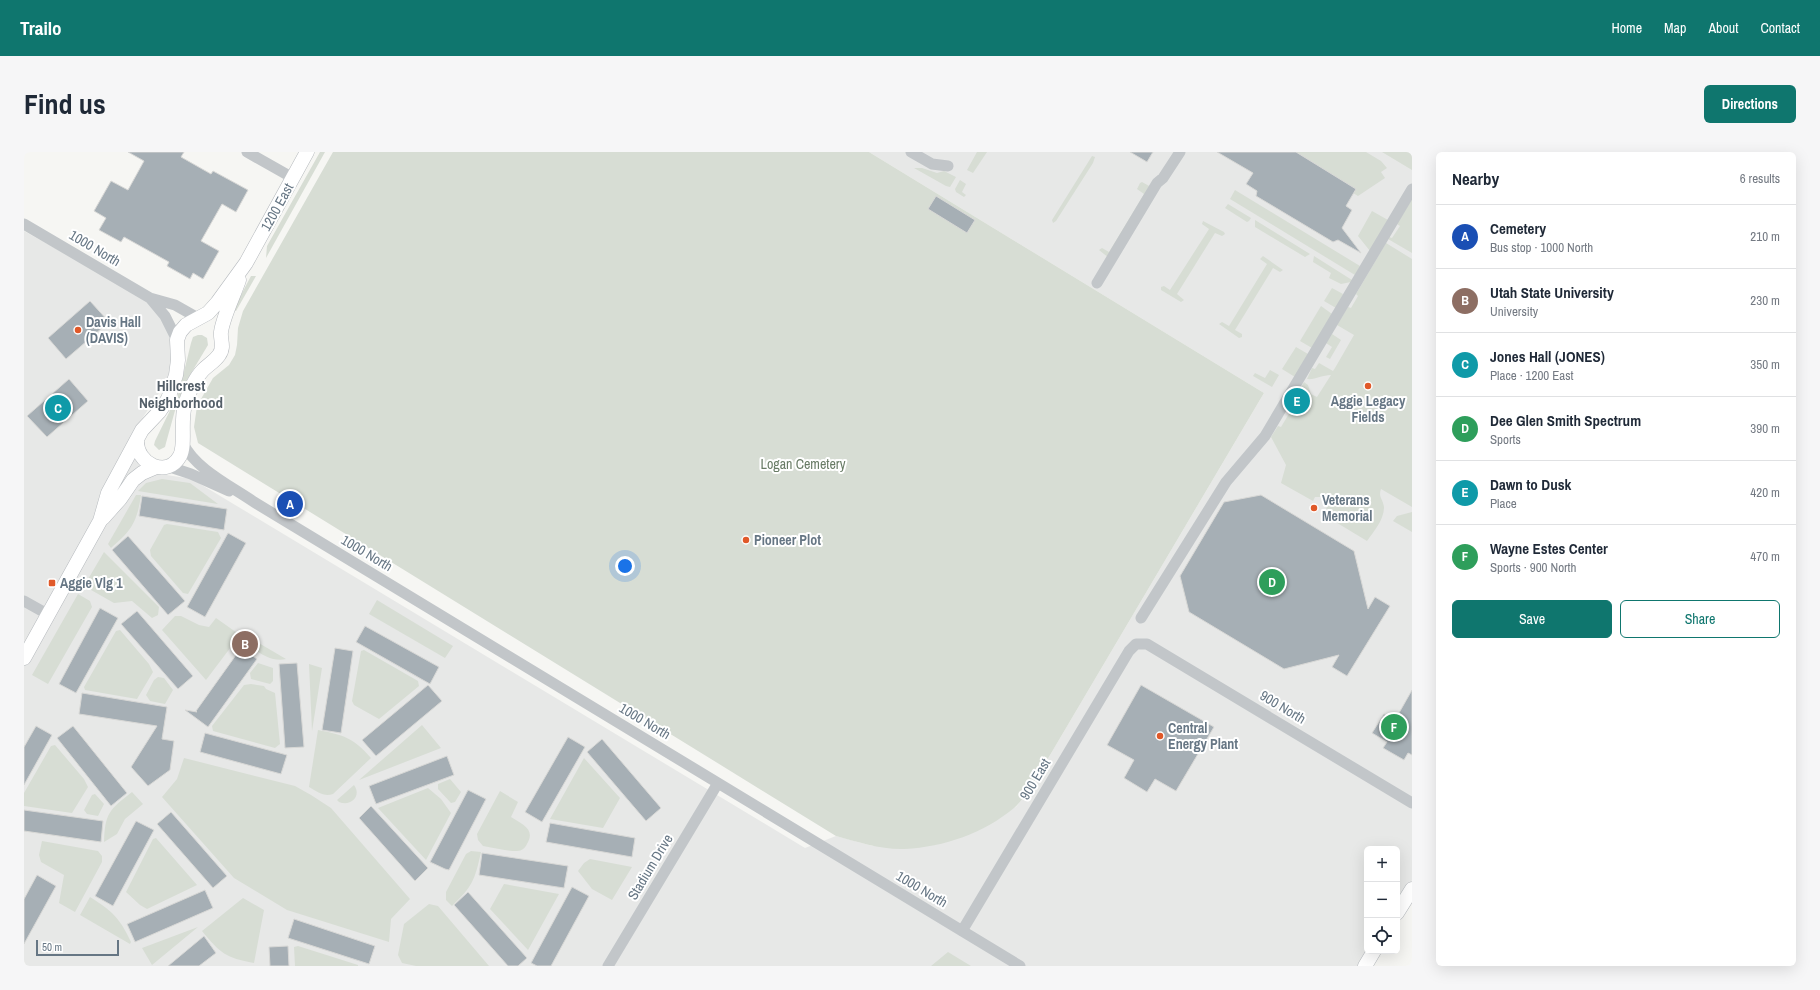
<!DOCTYPE html>
<html lang="en">
<head>
<meta charset="utf-8">
<style>
	:root { --surface:#fff; --page:#f6f6f7; --text:#1f2937; --muted:#747a83; --line:#e0e1e3; --accent:#0f766e }
	body { margin:0; font-family:"Archivo Narrow",sans-serif; background:var(--page); color:var(--text) }
	.controls { position:absolute; right:12px; bottom:12px; display:grid; overflow:hidden; border-radius:6px; box-shadow:0 4px 16px #0002 }
	.controls button { width:36px; height:36px; display:grid; place-items:center; padding:0; border:0; border-bottom:1px solid var(--line); background:var(--surface); color:var(--text); font:20px sans-serif }
	.scale { position:absolute; left:12px; bottom:10px; width:83px; box-sizing:border-box; padding-left:4px; border:2px solid #667684; border-top:0; font-size:11px; line-height:14px; white-space:nowrap; color:#667684; -webkit-text-stroke:3px #fff; paint-order:stroke }
	.you { position:absolute; left:601px; top:414px; width:14px; height:14px; margin:-10px; border:3px solid #fff; border-radius:50%; background:#1a73e8; box-shadow:0 0 0 6px #1a73e833 }
	.badge { display:grid; place-items:center; width:26px; height:26px; border-radius:50%; background:var(--accent); color:#fff; font-size:13px; font-weight:700 }
	.pin { position:absolute; translate:-50% -50%; border:2px solid #fff; box-shadow:0 1px 4px #0006 }
	.list { margin:0; padding:0; list-style:none }
	h2 { display:flex; justify-content:space-between; align-items:center; height:52px; margin:0; padding:0 16px; font-size:17px }
	h2 small { font-size:13px; font-weight:400; color:var(--muted) }
	.list li { display:grid; grid-template-columns:26px 1fr auto; gap:12px; align-items:center; box-sizing:border-box; height:64px; padding:0 16px; border-top:1px solid var(--line) }
	.list b { display:block; font-size:15px; white-space:nowrap }
	.list p { margin:0; font-size:13px; white-space:nowrap; color:var(--muted) }
	.list em { font-size:13px; font-style:normal; color:var(--muted) }
	.actions { display:flex; gap:8px; padding:12px 16px }
	.actions a { flex:1; padding:9px 0; border:1px solid var(--accent); border-radius:6px; text-align:center; font-size:14px; color:var(--accent) }
	.actions .main { background:var(--accent); color:#fff }
	.icon { flex:none; width:22px; height:22px; fill:none; stroke:currentColor; stroke-width:2; stroke-linecap:round; stroke-linejoin:round }
	.map { position:relative; flex:none; width:1388px; height:814px; overflow:hidden; border-radius:6px }
	header { display:flex; align-items:center; gap:24px; box-sizing:border-box; height:56px; padding:0 20px; background:var(--accent); color:#fff }
	header strong { font-size:19px }
	nav { display:flex; gap:22px; margin-inline-start:auto; font-size:14px }
	.intro { display:flex; align-items:center; justify-content:space-between; box-sizing:border-box; height:96px; padding:0 24px }
	h1 { margin:0; font-size:28px }
	.button { padding:10px 18px; border-radius:6px; background:var(--accent); color:#fff; font-size:14px; font-weight:700 }
	main { display:flex; gap:24px; padding:0 24px }
	aside { flex:1; background:var(--surface); border-radius:6px; box-shadow:0 4px 16px #0002 }
	.map>svg:first-child { display:block }
	.built { fill:#e7e8e7 }
	.green { fill:#d7ddd4 }
	.building { fill:#a6afb5; stroke:#d8d8d6 }
	.lines { fill:none; stroke-linecap:round; stroke-linejoin:round }
	.major-casing { stroke:#b5b9bd; stroke-width:15 }
	.minor { stroke:#c2c6c9; stroke-width:11 }
	.major { stroke:#fff; stroke-width:14 }
	.poi-dot { fill:#e05929; stroke:#fff; stroke-width:1.5 }
	.labels { text-anchor:middle; stroke-width:4; stroke-linejoin:round; paint-order:stroke }
	.street-label { font-size:14px; fill:#667684; stroke:#fff }
	.poi-label { font-size:14px; font-weight:bold; fill:#667684; stroke:#fff; text-anchor:start }
	.park-label { font-size:14px; fill:#687b65; stroke:#fff }
	.neighbourhood-label { font-size:15px; font-weight:bold; fill:#545f69; stroke:#fff }
</style>
</head>
<body>
<header>
<strong>Trailo</strong>
<nav><a>Home</a><a>Map</a><a>About</a><a>Contact</a></nav>
</header>
<div class="intro"><h1>Find us</h1><a class="button">Directions</a></div>
<main>
<div class="map">
<svg width="1388" height="814" viewBox="0 0 1388 814">
	<rect width="100%" height="100%" fill="#f6f6f3"/>
	<path class="built" d="M 845,0 L 1388,0 L 1388,728 L 1373,752 L 1373,697 L 1343,697 L 1343,799 L 1335,814 L 0,814 L 0,79 L 121,146 L 147,180 L 149,203 L 144,227 L 110,279 L 107,301 L 115,313 L 130,321 L 168,327 L 781,696 L 812,684 L 849,694 L 992,655 L 1006,637 L 1240,241 Z"/>
	<path class="green" d="M 296,0 L 301,0 L 242,106 L 243,94 Z
		M 309,0 L 845,0 L 1240,241 L 1006,637 C 1001,643 996,651 990,656 C 960,681 920,695 881,697 C 858,698 834,690 812,684 L 174,291 L 170,275 L 173,254 L 189,226 L 205,213 L 211,203 L 213,193 L 214,176 L 219,159 Z
		M 953,0 L 963,0 L 949,21 L 943,18 Z
		M 1272,0 L 1342,0 L 1357,9 L 1363,16 L 1357,20 L 1361,26 L 1334,44 L 1329,41 L 1332,37 Z
		M 1358,0 L 1388,0 L 1388,18 Z
		M 1068,4 L 1071,5 L 1069,11 L 1032,69 L 1029,71 L 1028,68 Z
		M 890,16 L 898,16 L 913,21 L 920,19 L 932,25 L 926,35 L 922,34 Z
		M 936,28 L 942,32 L 938,40 L 942,43 L 940,45 L 932,40 L 931,37 Z
		M 1118,30 L 1127,35 L 1085,106 L 1075,98 L 1078,96 L 1085,100 L 1120,42 L 1113,37 L 1116,31 Z
		M 1211,38 L 1336,114 L 1331,123 L 1206,47 Z
		M 1388,47 L 1388,101 L 1364,87 L 1365,85 L 1368,86 L 1376,74 L 1373,72 Z
		M 1204,52 L 1227,66 L 1225,69 L 1223,70 L 1201,56 Z
		M 1348,59 L 1364,68 L 1346,99 L 1334,84 Z
		M 1231,68 L 1286,102 L 1281,105 L 1231,75 Z
		M 1179,69 L 1200,80 L 1201,82 L 1198,84 L 1191,81 L 1153,142 L 1160,148 L 1157,150 L 1137,138 L 1137,135 L 1140,134 L 1146,138 L 1185,77 L 1178,72 Z
		M 1362,91 L 1388,107 L 1388,355 L 1357,337 C 1354,345 1359,347 1360,355 C 1360,368 1350,379 1343,389 L 1300,363 L 1304,352 L 1299,345 L 1291,345 L 1289,349 L 1257,331 L 1262,313 L 1247,285 L 1254,274 L 1257,275 L 1266,260 L 1263,258 L 1268,250 L 1272,252 L 1276,250 L 1276,247 L 1272,244 L 1280,230 L 1284,233 L 1287,242 L 1293,245 L 1307,223 C 1298,223 1291,228 1283,227 L 1288,216 L 1291,217 L 1295,211 L 1309,219 L 1311,216 L 1330,183 L 1313,173 L 1324,155 L 1327,156 L 1334,144 L 1332,142 Z
		M 1239,104 L 1259,118 L 1256,120 L 1249,116 L 1211,178 L 1218,182 L 1218,185 L 1215,186 L 1195,172 L 1198,170 L 1205,174 L 1243,112 L 1236,107 Z
		M 1290,104 L 1328,128 L 1327,130 L 1317,132 L 1305,126 L 1307,121 L 1289,110 Z
		M 227,124 L 232,124 L 212,159 L 209,158 Z
		M 1308,136 L 1319,142 L 1312,156 L 1300,149 Z
		M 1297,154 L 1308,162 L 1288,196 L 1276,189 Z
		M 1308,182 L 1317,188 L 1306,207 L 1302,205 L 1308,195 L 1302,191 Z
		M 174,183 L 178,183 L 183,186 L 184,193 L 163,228 L 152,255 L 142,291 L 141,295 L 135,298 L 130,293 L 131,289 L 155,240 L 167,191 L 169,185 Z
		M 1272,195 L 1284,202 L 1271,225 L 1258,217 Z
		M 1246,218 L 1255,223 L 1248,235 L 1229,224 L 1231,221 L 1241,226 Z
		M 138,327 L 166,331 L 194,352 L 114,339 L 122,331 Z
		M 112,343 L 117,343 C 113,370 108,378 87,396 L 84,392 Z
		M 1388,360 L 1388,380 L 1369,369 L 1373,364 Z
		M 143,372 L 194,380 L 197,386 L 164,442 L 159,441 L 127,404 L 126,398 L 140,373 Z
		M 80,400 L 135,455 L 134,463 L 128,466 L 108,449 L 90,451 L 60,434 Z
		M 54,442 L 66,449 L 68,455 L 24,532 L 8,523 Z
		M 353,448 L 429,494 L 421,506 L 345,462 Z
		M 151,464 L 157,464 L 175,473 L 185,475 L 192,466 L 216,483 L 182,528 L 138,478 Z
		M 96,478 L 125,512 L 129,520 L 113,547 L 61,538 L 60,535 L 92,479 Z
		M 223,484 L 262,507 C 246,511 231,498 219,489 Z
		M 340,498 L 394,529 L 395,534 L 355,567 L 330,553 L 328,549 L 337,499 Z
		M 234,511 L 249,516 L 249,529 L 246,532 L 227,527 L 226,521 Z
		M 285,512 L 298,516 L 288,579 Z
		M 134,525 L 140,526 L 149,538 L 141,552 L 126,549 L 122,543 L 130,528 Z
		M 227,532 L 240,534 L 242,537 L 251,541 L 256,592 L 251,596 L 189,579 L 188,574 L 220,533 Z
		M 398,573 L 417,596 L 335,628 Z
		M 294,578 C 320,583 330,586 347,606 L 309,642 C 300,645 294,640 285,635 Z
		M 31,593 L 60,627 L 64,635 L 48,661 L 0,654 L 0,641 L 27,594 Z
		M 160,606 L 271,634 L 287,643 L 307,656 L 386,747 L 367,767 L 365,790 L 263,758 L 210,726 L 138,645 L 153,627 Z
		M 560,606 L 596,646 L 579,676 L 526,667 Z
		M 426,627 L 437,640 L 431,650 L 427,651 L 414,637 L 414,632 Z
		M 330,633 C 338,644 327,655 315,650 L 313,648 Z
		M 404,636 L 417,647 L 427,661 L 402,708 L 354,656 Z
		M 476,639 L 494,650 L 487,665 C 498,672 512,677 503,692 C 501,696 498,699 493,699 C 482,699 470,696 459,694 L 454,688 L 453,682 Z
		M 108,640 L 119,652 L 101,667 L 93,682 L 80,690 C 81,661 85,658 108,640 Z
		M 71,642 L 80,652 L 74,664 L 63,662 L 60,658 L 68,643 Z
		M 132,686 L 173,733 L 123,757 L 116,753 L 102,740 L 129,687 Z
		M 18,689 L 74,699 L 78,704 L 78,710 L 51,760 L 35,751 L 40,723 L 17,710 L 15,703 Z
		M 447,699 L 457,700 C 451,728 448,735 428,754 L 422,748 L 422,740 L 442,702 Z
		M 566,707 L 608,715 L 588,748 L 568,737 L 554,719 L 560,711 Z
		M 480,732 L 535,742 L 504,798 L 466,757 Z
		M 66,745 C 88,759 96,766 107,790 L 106,792 L 56,763 Z
		M 219,746 L 240,758 L 230,811 C 202,806 196,801 178,779 Z
		M 405,752 L 414,754 L 465,814 L 392,814 L 378,811 L 374,803 L 380,772 Z
		M 174,775 L 128,813 L 118,796 Z
		M 274,794 L 334,813 L 334,814 L 271,814 L 270,795 Z
		M 924,800 L 947,814 L 907,814 Z"/>
	<path class="building" d="M 104,0 L 160,0 L 157,5 L 187,22 L 189,19 L 224,38 L 212,60 L 198,52 L 177,89 L 195,99 L 179,127 L 169,121 L 166,127 L 143,114 L 145,110 L 100,85 L 97,90 L 75,78 L 82,66 L 70,59 L 87,29 L 104,38 L 120,9 Z
		M 1106,0 L 1129,0 L 1123,10 Z
		M 1193,0 L 1272,0 L 1332,37 L 1322,54 L 1328,58 L 1318,76 L 1337,101 L 1314,88 L 1309,90 L 1232,44 L 1233,39 L 1222,32 L 1229,21 Z
		M 912,44 L 951,68 L 943,81 L 904,57 Z
		M 66,149 L 85,170 L 42,207 L 24,186 Z
		M 45,227 L 64,249 L 23,285 L 3,264 Z
		M 1237,343 L 1330,399 L 1344,457 L 1351,445 L 1366,454 L 1323,524 L 1308,515 L 1315,503 L 1260,517 L 1165,460 L 1156,424 L 1200,350 Z
		M 118,344 L 203,357 L 200,378 L 115,364 Z
		M 204,381 L 222,391 L 181,465 L 163,455 Z
		M 104,384 L 161,449 L 144,463 L 88,398 Z
		M 76,456 L 94,466 L 52,541 L 35,532 Z
		M 113,459 L 169,524 L 154,537 L 97,472 Z
		M 341,474 L 415,515 L 406,532 L 332,490 Z
		M 217,496 L 233,507 L 184,575 L 161,558 L 173,560 L 172,559 Z
		M 311,496 L 329,499 L 317,581 L 298,578 Z
		M 273,511 L 280,595 L 261,596 L 255,512 Z
		M 404,533 L 418,549 L 352,604 L 338,588 Z
		M 1117,533 L 1190,575 L 1152,639 L 1131,627 L 1123,640 L 1100,626 L 1110,608 L 1083,593 Z
		M 1388,538 L 1388,603 L 1384,601 L 1380,608 L 1359,596 L 1363,590 L 1348,581 L 1360,562 L 1371,568 Z
		M 58,541 L 143,555 L 138,587 L 150,589 L 146,618 L 124,634 L 107,615 L 133,574 L 55,562 Z
		M 12,574 L 28,583 L 0,633 L 0,595 Z
		M 49,574 L 103,641 L 87,654 L 33,586 Z
		M 181,581 L 263,603 L 257,622 L 176,600 Z
		M 544,585 L 561,595 L 518,670 L 501,660 Z
		M 578,587 L 637,656 L 622,669 L 563,600 Z
		M 423,604 L 430,623 L 352,652 L 345,634 Z
		M 444,638 L 462,647 L 425,718 L 421,717 L 406,710 Z
		M 347,654 L 404,716 L 391,729 L 335,666 Z
		M 0,658 L 79,669 L 77,690 L 0,679 Z
		M 147,660 L 203,724 L 189,736 L 133,672 Z
		M 112,669 L 130,678 L 89,754 L 71,744 Z
		M 526,671 L 611,686 L 608,705 L 522,690 Z
		M 458,701 L 544,714 L 540,736 L 455,723 Z
		M 13,723 L 32,734 L 0,792 L 0,747 Z
		M 548,735 L 565,744 L 527,814 L 513,814 L 507,811 Z
		M 181,738 L 189,756 L 111,790 L 103,772 Z
		M 444,740 L 503,806 L 494,814 L 484,814 L 430,753 Z
		M 270,767 L 351,794 L 345,812 L 264,786 Z
		M 180,784 L 192,801 L 175,814 L 144,814 Z
		M 264,794 L 265,814 L 246,814 L 245,795 Z"/>
	<g class="lines">
		<defs>
			<path id="major" d="M 113,288 C 112,312 143,327 156,304 C 162,292 156,269 161,253 C 165,240 170,227 179,218 C 184,213 191,209 195,203 C 201,195 196,188 197,180 C 199,165 210,143 215,128
				M 79,366 L 96,347 L 109,328 L 118,321 L 132,315
				M 0,506 L 76,369 L 84,341 L 118,278 L 135,260 L 144,247 L 152,223 L 154,208 L 153,188 L 156,180 L 162,173 L 184,161 L 193,151 L 222,111 L 283,0
				M 1373,761 L 1388,737
				M 1341,814 L 1350,799"/>
		</defs>
		<use href="#major" class="major-casing"/>
		<path class="minor" d="M 223,0 L 269,26
			M 887,0 L 908,12 L 924,14
			M 0,72 L 126,146 L 151,153 L 174,166
			M 1073,131 L 1133,31 L 1139,26 L 1156,0
			M 126,146 L 141,164 L 153,188
			M 159,291 C 171,317 207,334 230,350 L 996,814
			M 143,314 L 167,322 L 205,339
			M 0,449 L 25,463
			M 1117,466 L 1202,330 L 1241,284 L 1388,37
			M 938,779 L 1105,499 L 1112,492 L 1123,492 L 1388,651
			M 584,814 L 694,631"/>
		<use href="#major" class="major"/>
	</g>
	<g class="poi-dot">
		<circle cx="54" cy="178" r="4"/>
		<circle cx="1344" cy="234" r="4"/>
		<circle cx="1290" cy="356" r="4"/>
		<circle cx="722" cy="388" r="4"/>
		<rect x="24" y="427" width="8" height="8" rx="2"/>
		<circle cx="1136" cy="584" r="4"/>
	</g>
	<g class="labels">
		<g class="street-label">
			<text transform="translate(253 55) rotate(-61)" y="5">1200 East</text>
			<text transform="translate(71 96) rotate(31)" y="5">1000 North</text>
			<text transform="translate(343 401) rotate(31)" y="5">1000 North</text>
			<text transform="translate(1259 555) rotate(31)" y="5">900 North</text>
			<text transform="translate(621 569) rotate(31)" y="5">1000 North</text>
			<text transform="translate(1011 627) rotate(-59)" y="5">900 East</text>
			<text transform="translate(626 715) rotate(-59)" y="5">Stadium Drive</text>
			<text transform="translate(898 737) rotate(31)" y="5">1000 North</text>
		</g>
		<g class="poi-label">
			<text x="62" y="175">Davis Hall<tspan x="62" dy="16">(DAVIS)</tspan></text>
			<text x="1344" y="254" text-anchor="middle">Aggie Legacy<tspan x="1344" dy="16">Fields</tspan></text>
			<text x="1298" y="353">Veterans<tspan x="1298" dy="16">Memorial</tspan></text>
			<text x="730" y="393">Pioneer Plot</text>
			<text x="36" y="436">Aggie Vlg 1</text>
			<text x="1144" y="581">Central<tspan x="1144" dy="16">Energy Plant</tspan></text>
		</g>
		<g class="park-label">
			<text x="779" y="317">Logan Cemetery</text>
		</g>
		<g class="neighbourhood-label">
			<text x="157" y="239">Hillcrest<tspan x="157" dy="17">Neighborhood</tspan></text>
		</g>
	</g>
</svg>
<div class="controls">
<button>+</button>
<button>−</button>
<button><svg class="icon" aria-label="locate" viewBox="0 0 24 24"><circle cx="12" cy="12" r="6"/><path d="M12 2v4M12 18v4M2 12h4M18 12h4"/></svg></button>
</div>
<div class="scale">50 m</div>
<div class="you"></div>
<div class="pin badge" style="left:266px;top:352px;background:#1a4fb4">A</div>
<div class="pin badge" style="left:221px;top:492px;background:#8d6e63">B</div>
<div class="pin badge" style="left:34px;top:256px;background:#0f9aa8">C</div>
<div class="pin badge" style="left:1248px;top:430px;background:#2e9e5b">D</div>
<div class="pin badge" style="left:1273px;top:249px;background:#0f9aa8">E</div>
<div class="pin badge" style="left:1370px;top:575px;background:#2e9e5b">F</div>
</div>
<aside>
<h2>Nearby<small>6 results</small></h2>
<ul class="list">
<li><span class="badge" style="background:#1a4fb4">A</span><div><b>Cemetery</b><p>Bus stop · 1000 North</p></div><em>210 m</em></li>
<li><span class="badge" style="background:#8d6e63">B</span><div><b>Utah State University</b><p>University</p></div><em>230 m</em></li>
<li><span class="badge" style="background:#0f9aa8">C</span><div><b>Jones Hall (JONES)</b><p>Place · 1200 East</p></div><em>350 m</em></li>
<li><span class="badge" style="background:#2e9e5b">D</span><div><b>Dee Glen Smith Spectrum</b><p>Sports</p></div><em>390 m</em></li>
<li><span class="badge" style="background:#0f9aa8">E</span><div><b>Dawn to Dusk</b><p>Place</p></div><em>420 m</em></li>
<li><span class="badge" style="background:#2e9e5b">F</span><div><b>Wayne Estes Center</b><p>Sports · 900 North</p></div><em>470 m</em></li>
</ul>
<div class="actions"><a class="main">Save</a><a>Share</a></div>
</aside>
</main>
</body>
</html>
